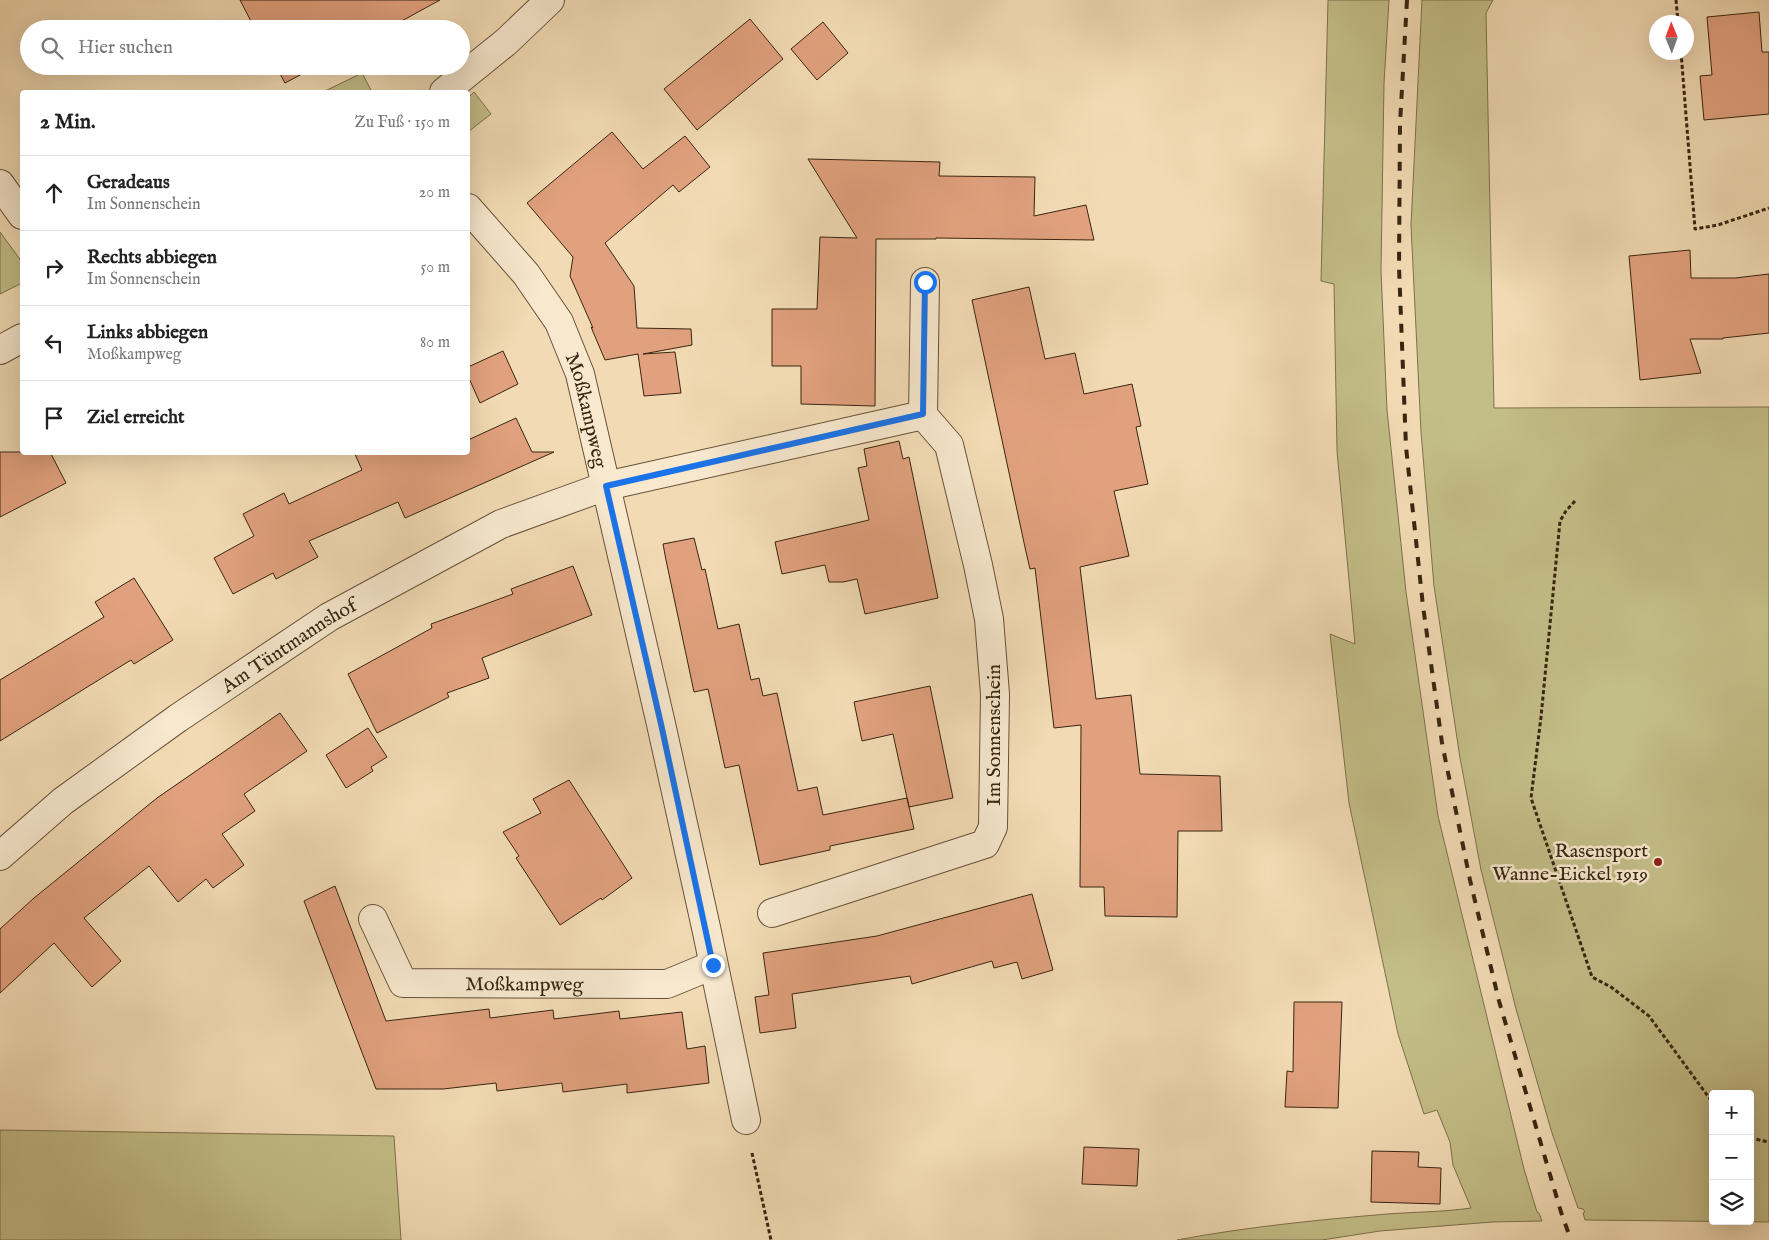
<!DOCTYPE html>
<html lang="de">
<head>
<meta charset="utf-8">
<style>
	:root { --surface:#fff; --page:#f2f2f2; --text:#222; --muted:#767676; --line:#e0e0e0 }
	body { margin:0; font-family:"IM FELL English",serif; background:var(--page); color:var(--text) }
	.controls { position:absolute; right:15px; bottom:15px; display:grid; overflow:hidden; border-radius:5px; box-shadow:0 5px 20px #0002 }
	.controls button { width:45px; height:45px; display:grid; place-items:center; padding:0; border:0; border-bottom:1px solid var(--line); background:var(--surface); color:var(--text); font:25px sans-serif }
	.compass { position:absolute; left:1649px; top:15px; width:45px; height:45px; border-radius:50%; background:var(--surface); box-shadow:0 5px 20px #0002; rotate:359deg }
	.stop { position:absolute; width:15px; height:15px; margin:-11px; border:4px solid #1a73e8; border-radius:50%; background:#fff }
	.stop.end { background:#1a73e8; border-color:#fff; box-shadow:0 1px 5px #0008 }
	.list { margin:0; padding:0; list-style:none }
	h2 { display:flex; justify-content:space-between; align-items:center; height:65px; margin:0; padding:0 20px; font-size:21px }
	h2 small { font-size:16px; font-weight:400; color:var(--muted) }
	.list li { display:grid; grid-template-columns:32px 1fr auto; gap:15px; align-items:center; box-sizing:border-box; height:75px; padding:0 20px; border-top:1px solid var(--line) }
	.list b { display:block; font-size:19px; white-space:nowrap }
	.list p { margin:0; font-size:16px; white-space:nowrap; color:var(--muted) }
	.list em { font-size:16px; font-style:normal; color:var(--muted) }
	.icon { flex:none; width:28px; height:28px; fill:none; stroke:currentColor; stroke-width:2; stroke-linecap:round; stroke-linejoin:round }
	.map { position:relative; flex:none; width:1769px; height:1240px; overflow:hidden }
	.search { position:absolute; background:var(--surface); box-shadow:0 5px 20px #0002; left:20px; top:20px; width:450px; height:55px; display:flex; align-items:center; gap:12px; box-sizing:border-box; padding:0 18px; border-radius:28px; color:var(--muted); font-size:19px }
	.panel { position:absolute; background:var(--surface); box-shadow:0 5px 20px #0002; left:20px; top:90px; width:450px; height:365px; border-radius:5px }
	.map>svg:first-child { display:block }
	.green { fill:#c3bd87; stroke:#7e714c; fill-rule:evenodd }
	.building { fill:#e1a17e; stroke:#392511 }
	.lines { fill:none; stroke-linecap:round; stroke-linejoin:round }
	.minor-casing { stroke:#67523a; stroke-width:30 }
	.path { stroke:#392511; stroke-width:3; stroke-dasharray:4 2.5; stroke-linecap:butt }
	.minor { stroke:#f7e8ce; stroke-width:28 }
	.rail { stroke:#392511; stroke-width:4; stroke-dasharray:9 9; stroke-linecap:butt }
	.route { stroke:#1a73e8; stroke-width:6 }
	.poi-dot { fill:#8f2418; stroke:#f7e8ce; stroke-width:2 }
	.labels { text-anchor:middle; stroke-width:5; stroke-linejoin:round; paint-order:stroke }
	.street-label { font-size:20px; fill:#392511; stroke:#f7e8ce }
	.poi-label { font-size:20px; fill:#392511; stroke:#f7e8ce; text-anchor:end }
</style>
</head>
<body>
<div class="map">
<svg width="1769" height="1240" viewBox="0 0 1769 1240">
	<rect width="100%" height="100%" fill="#f2dbb4"/>
	<filter id="stains"><feTurbulence type="fractalNoise" baseFrequency=".004" numOctaves="4"/><feColorMatrix values="0 0 0 0 .2 0 0 0 0 .09 0 0 0 0 .02 0 0 0 .5 -.17"/></filter>
	<radialGradient id="worn" r=".72"><stop offset=".6" stop-color="#630" stop-opacity="0"/><stop offset="1" stop-color="#630" stop-opacity=".3"/></radialGradient>
	<path class="green" d="M 1328,0 L 1389,0 L 1384,83 L 1381,271 L 1387,410 L 1406,592 L 1438,816 L 1524,1169 L 1537,1212 L 1539,1213 L 1542,1221 L 1492,1222 L 1380,1231 L 1322,1240 L 1177,1240 C 1246,1227 1317,1220 1387,1214 C 1414,1212 1444,1212 1471,1208 L 1453,1165 L 1450,1142 L 1437,1110 L 1424,1114 L 1398,1034 L 1349,803 L 1330,634 L 1355,644 L 1337,451 L 1334,284 L 1321,281 Z
		M 1422,0 L 1493,0 L 1486,13 L 1494,408 L 1769,407 L 1769,1222 L 1585,1220 L 1583,1213 L 1585,1212 L 1583,1209 L 1578,1208 L 1552,1133 L 1516,1009 L 1481,870 L 1460,758 L 1434,586 L 1421,432 L 1411,225 ZM 1713,1094 L 1750,1094 L 1750,1221 L 1713,1221 Z
		M 362,73 L 372,92 L 323,92 Z
		M 474,92 L 491,114 L 468,132 L 468,98 Z
		M 0,232 L 22,262 L 22,283 L 0,294 Z
		M 0,1130 L 394,1136 L 401,1240 L 0,1240 Z"/>
	<path class="building" d="M 240,0 L 440,0 L 387,29 L 255,29 Z
		M 1759,12 L 1762,52 L 1769,52 L 1769,114 L 1704,120 L 1700,76 L 1712,75 L 1707,17 Z
		M 750,19 L 783,59 L 697,130 L 664,89 Z
		M 823,22 L 848,53 L 817,80 L 791,49 Z
		M 276,66 L 317,66 L 285,83 Z
		M 612,132 L 643,169 L 685,136 L 710,167 L 679,192 L 673,185 L 605,243 L 634,286 L 637,328 L 691,329 L 692,345 L 643,354 L 675,352 L 681,393 L 644,396 L 638,354 L 605,360 L 591,327 L 593,328 L 570,276 L 573,257 L 527,203 Z
		M 808,159 L 940,162 L 939,176 L 1035,177 L 1034,216 L 1086,205 L 1094,240 L 936,238 L 936,239 L 876,239 L 875,406 L 801,404 L 801,366 L 772,366 L 772,309 L 817,309 L 820,237 L 857,238 Z
		M 1690,250 L 1691,278 L 1735,278 L 1769,274 L 1769,333 L 1723,338 L 1723,339 L 1690,339 L 1701,373 L 1640,380 L 1629,256 Z
		M 1029,287 L 1045,359 L 1075,353 L 1084,394 L 1132,384 L 1141,426 L 1136,427 L 1148,484 L 1114,491 L 1129,556 L 1080,567 L 1096,699 L 1131,695 L 1140,774 L 1220,776 L 1222,831 L 1178,831 L 1177,917 L 1105,916 L 1104,887 L 1080,887 L 1081,725 L 1054,728 L 1035,568 L 1030,569 L 1026,552 L 972,300 Z
		M 503,351 L 518,384 L 480,403 L 468,376 L 468,367 Z
		M 516,418 L 532,452 L 554,452 L 405,518 L 398,502 L 309,541 L 318,557 L 276,579 L 273,573 L 233,594 L 214,558 L 254,536 L 243,514 L 284,493 L 289,504 L 362,470 L 354,452 L 468,452 L 468,440 Z
		M 899,441 L 903,459 L 909,457 L 938,598 L 865,614 L 857,579 L 843,582 L 829,582 L 825,565 L 782,574 L 775,542 L 869,520 L 858,468 L 867,466 L 864,449 Z
		M 0,452 L 50,452 L 66,483 L 0,517 Z
		M 694,538 L 702,570 L 705,569 L 718,629 L 739,624 L 751,680 L 759,678 L 763,696 L 777,693 L 798,791 L 817,787 L 823,815 L 907,798 L 914,829 L 830,846 L 830,850 L 760,865 L 739,765 L 725,768 L 708,689 L 694,692 L 666,560 L 663,544 Z
		M 573,566 L 592,615 L 482,658 L 489,678 L 447,693 L 449,697 L 377,733 L 348,674 L 432,628 L 431,624 L 513,594 L 511,589 Z
		M 134,578 L 173,640 L 134,664 L 131,660 L 0,741 L 0,680 L 104,617 L 95,602 Z
		M 930,686 L 953,798 L 909,807 L 893,734 L 862,741 L 854,702 Z
		M 280,713 L 307,751 L 244,794 L 255,811 L 222,834 L 244,865 L 213,888 L 206,879 L 178,902 L 149,866 L 84,918 L 121,961 L 92,987 L 54,943 L 0,993 L 0,929 L 34,898 L 157,798 Z
		M 368,728 L 387,757 L 371,767 L 373,771 L 346,788 L 326,755 Z
		M 569,780 L 632,878 L 602,900 L 601,898 L 560,925 L 516,858 L 519,856 L 503,832 L 541,813 L 533,799 Z
		M 335,886 L 386,1021 L 489,1009 L 490,1018 L 553,1010 L 554,1019 L 619,1011 L 620,1019 L 682,1012 L 687,1049 L 705,1046 L 709,1083 L 627,1093 L 627,1084 L 563,1092 L 562,1083 L 497,1091 L 496,1083 L 443,1089 L 376,1089 L 304,901 Z
		M 1032,894 L 1053,970 L 1022,979 L 1017,962 L 994,968 L 992,961 L 912,984 L 910,976 L 792,994 L 796,1028 L 760,1033 L 755,997 L 769,995 L 763,953 L 877,936 Z
		M 1294,1002 L 1342,1002 L 1338,1108 L 1285,1107 L 1287,1071 L 1293,1072 Z
		M 1084,1147 L 1139,1149 L 1137,1186 L 1082,1184 Z
		M 1372,1151 L 1419,1152 L 1418,1167 L 1441,1168 L 1440,1204 L 1371,1202 Z"/>
	<g class="lines">
		<defs>
			<g id="minor">
				<path d="M 444,92 L 506,42 L 550,0"/>
				<path d="M 0,184 L 22,215"/>
				<path id="s1" d="M 468,208 L 526,274 L 559,322 L 580,374 L 661,724 L 707,932 L 746,1120"/>
				<path d="M 0,350 L 22,338"/>
				<path id="s2" d="M 0,856 L 63,801 L 178,718 L 329,617 L 501,524 L 606,486 L 923,415 L 925,282"/>
				<path d="M 772,913 L 985,844 L 993,827 L 995,694 L 989,619 L 978,565 L 949,445 L 923,415"/>
				<path id="s3" d="M 373,919 L 403,983 L 667,984 L 713,965"/>
			</g>
		</defs>
		<use href="#minor" class="minor-casing"/>
		<path class="path" d="M 1676,0 L 1678,22
			M 1681,52 L 1695,229 L 1718,225 L 1769,208
			M 1575,501 L 1566,511 L 1560,521 L 1541,717 L 1531,798 L 1592,977 L 1611,987 L 1649,1016 L 1713,1103
			M 1750,1138 L 1769,1142
			M 752,1153 L 771,1240"/>
		<use href="#minor" class="minor"/>
		<path class="rail" d="M 1407,0 L 1400,124 L 1399,267 L 1406,447 L 1423,606 L 1442,743 L 1470,880 L 1499,1001 L 1561,1212 L 1571,1240"/>
	</g>
	<g class="lines">
		<path class="route" d="M 713,965 L 661,724 L 606,486 L 923,414 L 925,282"/>
	</g>
	<circle class="poi-dot" cx="1658" cy="862" r="5"/>
	<g class="labels">
		<g class="street-label">
			<text dy="7" stroke="none"><textPath href="#s1" startOffset="239">Moßkampweg</textPath></text>
			<text dy="7" stroke="none"><textPath href="#s2" startOffset="358">Am Tüntmannshof</textPath></text>
			<text transform="translate(993 735) rotate(-90)" y="7">Im Sonnenschein</text>
			<text dy="7" stroke="none"><textPath href="#s3" startOffset="192">Moßkampweg</textPath></text>
		</g>
		<g class="poi-label">
			<text x="1648" y="857">Rasensport<tspan x="1648" dy="23">Wanne-Eickel 1919</tspan></text>
		</g>
	</g>
	<rect width="100%" height="100%" filter="url(#stains)"/>
	<rect width="100%" height="100%" fill="url(#worn)"/>
</svg>
<div class="controls">
<button>+</button>
<button>−</button>
<button><svg class="icon" aria-label="layers" viewBox="0 0 24 24"><path d="M12 4l9 5-9 5-9-5zM3 14l9 5 9-5"/></svg></button>
</div>
<svg class="compass" viewBox="-18 -18 36 36"><path d="M0-13l5 13h-10z" fill="#e53935"/><path d="M0 13l5-13h-10z" fill="#767676"/></svg>
<div class="stop" style="left:925px;top:282px"></div>
<div class="stop end" style="left:713px;top:965px"></div>
<div class="search"><svg class="icon" aria-label="search" viewBox="0 0 24 24"><circle cx="10" cy="10" r="6"/><path d="M15 15l6 6"/></svg>Hier suchen</div>
<section class="panel">
<h2>2 Min.<small>Zu Fuß · 150 m</small></h2>
<ul class="list">
<li><svg class="icon" aria-label="ahead" viewBox="0 0 24 24"><path d="M12 20V5M6 11l6-6 6 6"/></svg><div><b>Geradeaus</b><p>Im Sonnenschein</p></div><em>20 m</em></li>
<li><svg class="icon" aria-label="right" viewBox="0 0 24 24"><path d="M7 20v-9h11M14 6l5 5-5 5"/></svg><div><b>Rechts abbiegen</b><p>Im Sonnenschein</p></div><em>50 m</em></li>
<li><svg class="icon" aria-label="left" viewBox="0 0 24 24"><path d="M17 20v-9H6M10 6l-5 5 5 5"/></svg><div><b>Links abbiegen</b><p>Moßkampweg</p></div><em>80 m</em></li>
<li><svg class="icon" aria-label="arrive" viewBox="0 0 24 24"><path d="M6 21V4h12l-3 4 3 4H6"/></svg><div><b>Ziel erreicht</b></div></li>
</ul>
</section>
</div>
</body>
</html>
